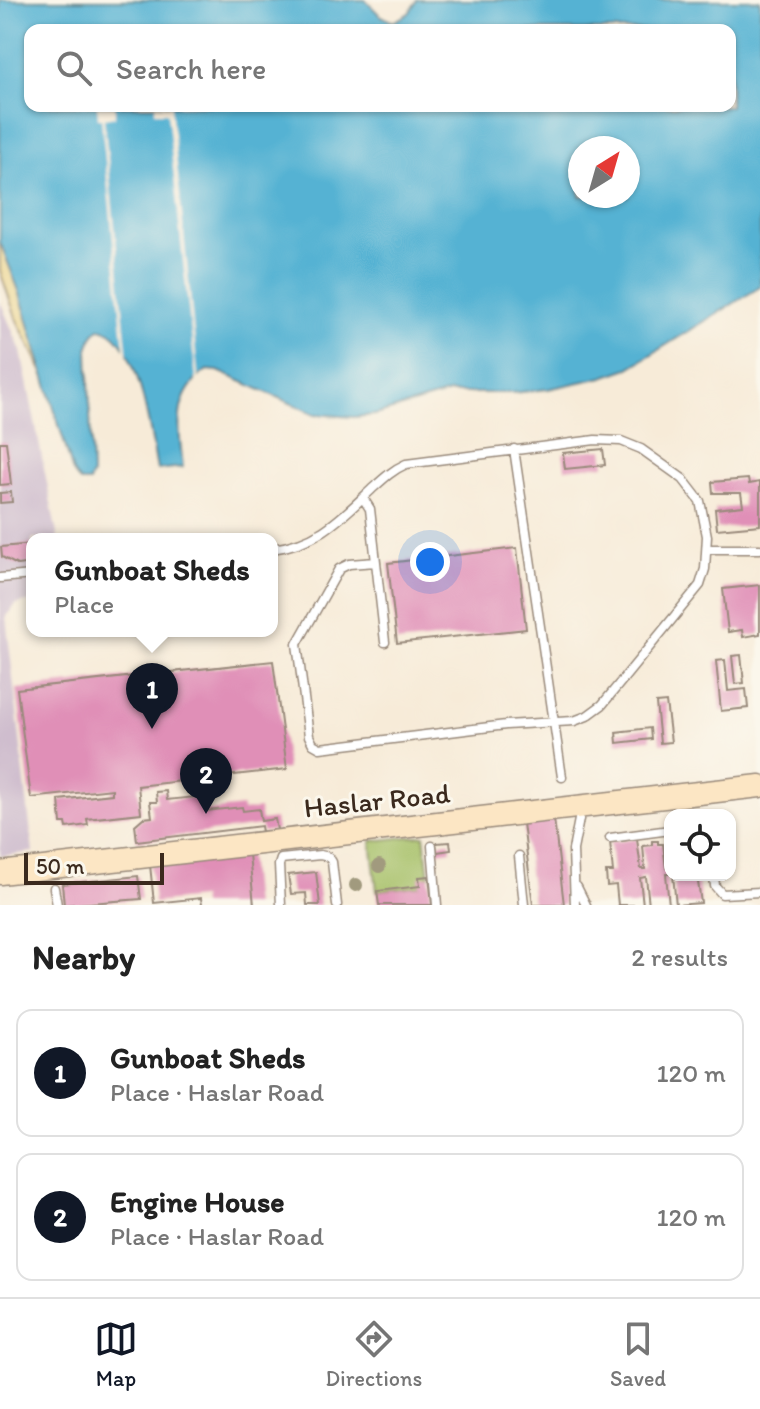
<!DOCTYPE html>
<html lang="en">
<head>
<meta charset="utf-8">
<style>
	:root { --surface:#fff; --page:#f6f6f6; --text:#222; --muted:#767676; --line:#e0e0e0; --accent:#111827 }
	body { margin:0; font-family:Itim,sans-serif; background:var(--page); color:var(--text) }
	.controls { position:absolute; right:24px; bottom:24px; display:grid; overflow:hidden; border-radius:16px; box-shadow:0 2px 6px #0004 }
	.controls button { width:72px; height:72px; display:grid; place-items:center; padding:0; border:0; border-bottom:2px solid var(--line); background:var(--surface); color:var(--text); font:40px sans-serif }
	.compass { position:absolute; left:568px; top:136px; width:72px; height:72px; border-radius:50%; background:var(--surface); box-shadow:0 2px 6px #0004; rotate:37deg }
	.scale { position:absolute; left:24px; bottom:20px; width:140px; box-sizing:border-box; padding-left:8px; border:4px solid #3b2a1e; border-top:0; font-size:22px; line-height:28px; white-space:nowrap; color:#3b2a1e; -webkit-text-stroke:6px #fbf7ec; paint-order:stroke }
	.you { position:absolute; left:430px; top:562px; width:28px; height:28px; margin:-20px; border:6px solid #fff; border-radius:50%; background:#1a73e8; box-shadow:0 0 0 12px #1a73e833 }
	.badge { display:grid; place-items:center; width:52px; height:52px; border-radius:50%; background:var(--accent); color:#fff; font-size:26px; font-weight:700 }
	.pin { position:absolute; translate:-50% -66px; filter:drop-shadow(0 2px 4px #0008) }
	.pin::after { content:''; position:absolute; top:42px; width:28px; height:24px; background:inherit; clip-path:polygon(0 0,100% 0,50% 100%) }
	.popup { position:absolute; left:26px; top:533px; width:252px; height:104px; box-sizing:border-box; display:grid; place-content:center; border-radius:16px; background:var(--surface); filter:drop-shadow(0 2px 6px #0005); font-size:26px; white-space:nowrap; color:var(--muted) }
	.popup b { font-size:30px; color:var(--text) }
	.popup::after { content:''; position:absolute; left:50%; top:100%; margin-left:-16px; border:16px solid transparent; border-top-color:var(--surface) }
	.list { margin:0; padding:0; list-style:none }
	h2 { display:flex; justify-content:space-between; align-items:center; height:104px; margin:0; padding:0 32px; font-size:34px }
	h2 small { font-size:26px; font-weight:400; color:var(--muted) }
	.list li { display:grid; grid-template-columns:52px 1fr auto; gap:24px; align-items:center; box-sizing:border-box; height:128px; margin:0 16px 16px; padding:0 16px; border:2px solid var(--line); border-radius:16px }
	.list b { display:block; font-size:30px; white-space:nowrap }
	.list p { margin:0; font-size:26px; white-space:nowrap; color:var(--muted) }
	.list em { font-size:26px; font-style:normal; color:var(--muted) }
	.icon { flex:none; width:44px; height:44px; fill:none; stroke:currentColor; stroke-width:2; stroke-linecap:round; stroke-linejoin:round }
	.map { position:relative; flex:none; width:760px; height:905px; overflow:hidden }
	.search { position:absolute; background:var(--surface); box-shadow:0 2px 6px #0004; left:24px; right:24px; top:24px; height:88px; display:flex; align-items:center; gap:20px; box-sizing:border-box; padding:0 28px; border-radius:16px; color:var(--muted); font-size:30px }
	.sheet { height:392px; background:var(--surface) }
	nav { display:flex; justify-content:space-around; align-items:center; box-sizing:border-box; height:112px; border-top:2px solid var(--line); background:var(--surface); font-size:22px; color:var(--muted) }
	nav a { display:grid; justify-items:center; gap:4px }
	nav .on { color:var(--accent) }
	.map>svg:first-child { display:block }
	.industrial { fill:#cfbdce }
	.green { fill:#a6c067; stroke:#707542; stroke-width:2 }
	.sand { fill:#eeda9e; stroke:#94825e; stroke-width:2 }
	.water { fill:#54b2d3; stroke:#486e78; stroke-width:2; fill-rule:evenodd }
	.pier { fill:#f7ebd8 }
	.building { fill:#e08fb7 }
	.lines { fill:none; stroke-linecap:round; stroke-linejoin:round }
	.lane-casing { stroke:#998a7b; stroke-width:11 }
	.secondary-casing { stroke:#998a7b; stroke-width:25 }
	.lane { stroke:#fff; stroke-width:8 }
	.secondary { stroke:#fce6c4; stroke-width:22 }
	.tree { fill:#a19a7e }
	.labels { text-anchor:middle; stroke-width:6; stroke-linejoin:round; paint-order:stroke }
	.street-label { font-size:28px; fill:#3b2a1e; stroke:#fbf7ec }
</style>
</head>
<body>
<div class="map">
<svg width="760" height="905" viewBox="0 0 760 905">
	<rect width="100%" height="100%" fill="#fbf7ec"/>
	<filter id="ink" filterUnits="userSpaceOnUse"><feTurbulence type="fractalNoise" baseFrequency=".0125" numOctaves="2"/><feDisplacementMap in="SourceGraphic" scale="16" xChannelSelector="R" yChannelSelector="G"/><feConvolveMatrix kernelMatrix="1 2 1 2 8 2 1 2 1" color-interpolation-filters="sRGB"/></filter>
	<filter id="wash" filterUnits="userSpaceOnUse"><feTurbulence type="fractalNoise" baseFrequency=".006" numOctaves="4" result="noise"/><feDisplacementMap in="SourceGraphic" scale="32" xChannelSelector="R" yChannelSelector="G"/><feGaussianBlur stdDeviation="1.8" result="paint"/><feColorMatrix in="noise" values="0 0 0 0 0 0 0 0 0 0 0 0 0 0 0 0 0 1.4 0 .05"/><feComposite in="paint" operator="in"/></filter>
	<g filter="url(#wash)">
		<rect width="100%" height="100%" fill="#f7ebd8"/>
		<path class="industrial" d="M 0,301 L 21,351 L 58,539 L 32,539 L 32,601 L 16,604 L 6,617 L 33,852 L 0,856 Z"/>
		<path class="green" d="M 424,835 L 429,876 L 420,886 L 377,891 L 371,841 Z"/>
		<path class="sand" d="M 0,196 L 46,379 L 17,320 L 0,271 Z"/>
		<path class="water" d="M 0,0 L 365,0 L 380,15 L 393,22 L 409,13 L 417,0 L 760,0 L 760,287 L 629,368 L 603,377 L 548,389 L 512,393 L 449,393 L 375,415 L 353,417 L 315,414 L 218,371 L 207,370 C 171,397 179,429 183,467 L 157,470 C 151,439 139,332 99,328 L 93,335 L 88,349 L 92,475 L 89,482 L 80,482 L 73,472 L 19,291 L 0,242 ZM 30,30 L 730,30 L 730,106 L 30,106 ZM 580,148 L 628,148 L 628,196 L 580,196 Z"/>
		<path class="pier" d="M 97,106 L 115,106 L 115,117 L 104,119 L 128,359 L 125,359 L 101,118 L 98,118 Z
			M 155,106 L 171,106 L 199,384 L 197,388 L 167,112 L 155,112 Z"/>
		<g id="blocks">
			<path class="building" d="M 0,442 L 6,442 L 11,484 L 0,485 Z
				M 603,449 L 605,465 L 565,469 L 563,453 Z
				M 748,479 L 749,484 L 760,482 L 760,525 L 717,529 L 715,509 L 743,506 L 741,493 L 713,493 L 712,482 Z
				M 11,492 L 12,502 L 0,503 L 0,493 Z
				M 32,544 L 32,563 L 17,565 L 2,557 L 1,547 Z
				M 517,548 L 526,629 L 397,643 L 388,563 Z
				M 760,585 L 760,634 L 743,637 L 742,630 L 728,632 L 723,589 Z
				M 741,655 L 744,683 L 735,684 L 732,656 Z
				M 725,660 L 728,691 L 746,689 L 748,708 L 721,711 L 716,661 Z
				M 273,661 L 287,769 L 138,786 L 141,813 L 87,819 L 88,825 L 67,828 L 66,823 L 61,823 L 59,800 L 112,794 L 112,789 L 31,798 L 17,689 Z
				M 666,702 L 671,742 L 660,743 L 656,703 Z
				M 650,728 L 651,739 L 617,743 L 616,732 Z
				M 166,791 L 167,800 L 205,796 L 207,811 L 242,807 L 243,811 L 259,809 L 261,821 L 275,819 L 277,830 L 262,832 L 261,826 L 137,841 L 135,825 L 143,818 L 152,817 L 150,802 L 157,802 L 156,792 Z
				M 554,819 L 564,905 L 533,905 L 523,823 Z
				M 637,839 L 641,869 L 645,869 L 643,846 L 652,845 L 652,841 L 658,841 L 658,844 L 663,844 L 666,868 L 670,867 L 670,874 L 666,874 L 669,905 L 649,905 L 646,877 L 640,878 L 643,905 L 618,905 L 616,885 L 607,886 L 606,872 L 613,872 L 610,842 Z
				M 450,842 L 451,850 L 437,852 L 436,843 Z
				M 249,854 L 254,905 L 202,905 L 201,898 L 154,903 L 150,865 Z
				M 316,872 L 320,905 L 307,905 L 306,893 L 291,894 L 288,875 Z
				M 673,875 L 697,875 L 701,903 L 676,905 Z
				M 138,876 L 141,899 L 64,905 L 62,884 Z
				M 429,876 L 432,905 L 379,905 L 377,891 L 420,886 L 419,877 Z"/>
		</g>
	</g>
	<g filter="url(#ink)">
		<use href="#blocks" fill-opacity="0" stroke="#998a7b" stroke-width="2"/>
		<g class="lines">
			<defs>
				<path id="lane" d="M 514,449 L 562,777
					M 363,498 L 370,509 L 385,642
					M 272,549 C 318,543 339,520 371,490 C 382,480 392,470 406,464 L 595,440 L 621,441 L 641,449 L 683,479 L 700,501 L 707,536 L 705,569 L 700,585 L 602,705 L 587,716 L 574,721 L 506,725 L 320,748 L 313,744 L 309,736 L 297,644 L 339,569 L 349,564 L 376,562
					M 707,549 L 760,549
					M 0,578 L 32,575
					M 610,838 L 670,830
					M 432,846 L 437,905
					M 519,856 L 524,905
					M 714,875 L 715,886 L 722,894 L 760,892
					M 577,887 L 586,905
					M 54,888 L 57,905
					M 281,905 L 279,865 L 281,859 L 320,855 L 329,857 L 332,862 L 337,905
					M 575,905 L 573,850 L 581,809"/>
				<path id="secondary" d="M 0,873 L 760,786"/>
			</defs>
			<use href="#lane" class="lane-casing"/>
			<use href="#secondary" class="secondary-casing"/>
			<use href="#lane" class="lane"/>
			<use href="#secondary" class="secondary"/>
		</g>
		<g class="tree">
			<circle cx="379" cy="866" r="7"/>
			<circle cx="356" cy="885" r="7"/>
		</g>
	</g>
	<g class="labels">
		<g class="street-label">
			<text transform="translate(377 800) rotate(-6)" y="10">Haslar Road</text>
		</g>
	</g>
</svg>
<div class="controls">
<button><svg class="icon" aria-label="locate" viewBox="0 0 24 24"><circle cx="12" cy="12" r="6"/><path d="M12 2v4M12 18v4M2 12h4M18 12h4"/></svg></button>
</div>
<svg class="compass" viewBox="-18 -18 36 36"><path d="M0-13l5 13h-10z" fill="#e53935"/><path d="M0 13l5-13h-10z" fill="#767676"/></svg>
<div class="scale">50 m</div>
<div class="you"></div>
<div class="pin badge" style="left:152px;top:729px">1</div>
<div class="popup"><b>Gunboat Sheds</b>Place</div>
<div class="pin badge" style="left:206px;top:814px">2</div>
<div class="search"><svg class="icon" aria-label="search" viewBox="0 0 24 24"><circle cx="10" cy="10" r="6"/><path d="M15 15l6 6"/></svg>Search here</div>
</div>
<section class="sheet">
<h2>Nearby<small>2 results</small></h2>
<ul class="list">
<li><span class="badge">1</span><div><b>Gunboat Sheds</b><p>Place · Haslar Road</p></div><em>120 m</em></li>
<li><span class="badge">2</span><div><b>Engine House</b><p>Place · Haslar Road</p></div><em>120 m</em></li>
</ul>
</section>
<nav>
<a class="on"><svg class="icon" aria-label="map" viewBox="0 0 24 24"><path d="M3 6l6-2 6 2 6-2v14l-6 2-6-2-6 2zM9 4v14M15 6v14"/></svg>Map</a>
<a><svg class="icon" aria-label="directions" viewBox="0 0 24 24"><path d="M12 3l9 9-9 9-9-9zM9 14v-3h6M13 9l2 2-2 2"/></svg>Directions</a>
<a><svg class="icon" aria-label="saved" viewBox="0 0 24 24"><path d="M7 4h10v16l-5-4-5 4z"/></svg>Saved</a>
</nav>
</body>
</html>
